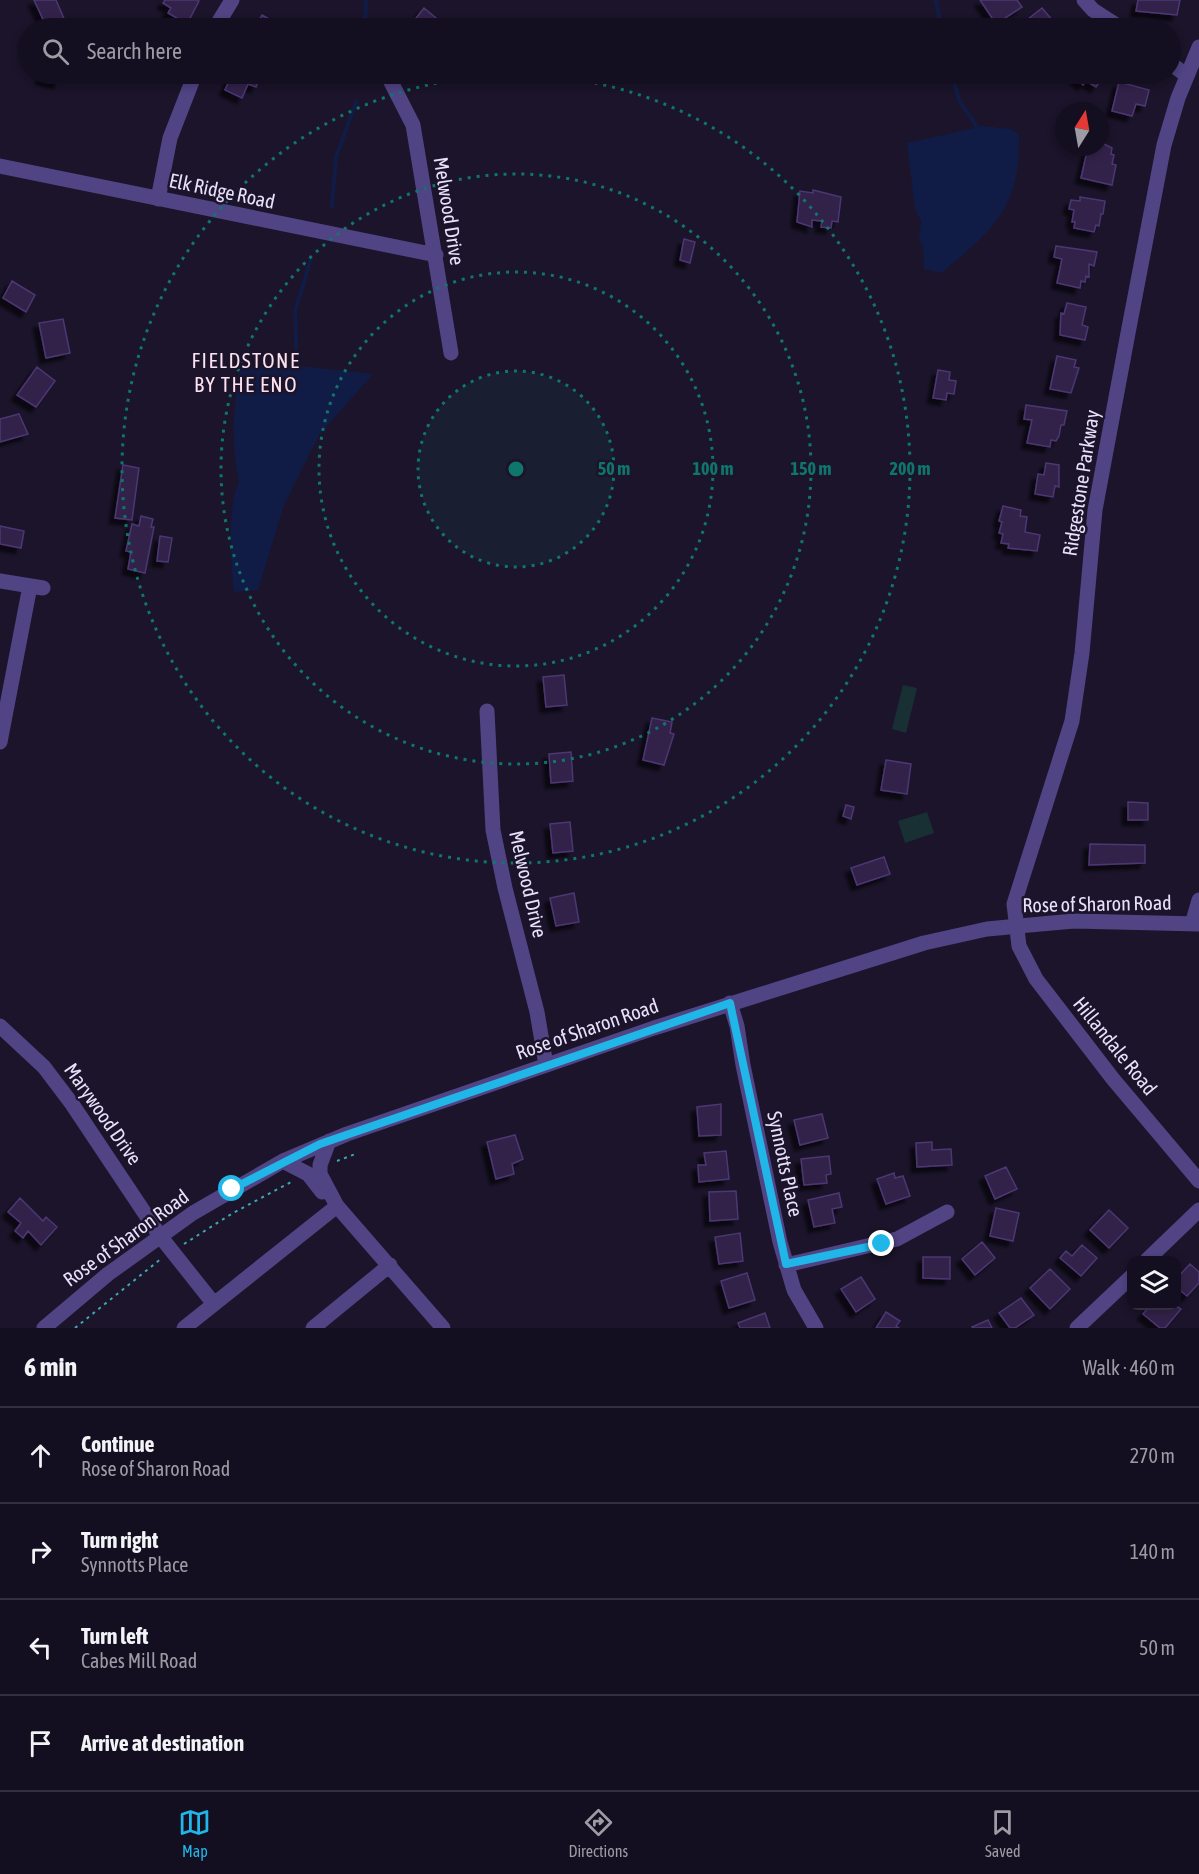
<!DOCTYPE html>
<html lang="en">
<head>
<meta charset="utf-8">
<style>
	:root { --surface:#140f20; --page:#1d1829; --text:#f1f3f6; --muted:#9d9ca5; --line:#332f3e; --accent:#20b6e8 }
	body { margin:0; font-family:"Asap Condensed",sans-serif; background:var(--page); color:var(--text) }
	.controls { position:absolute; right:18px; bottom:18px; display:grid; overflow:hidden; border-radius:12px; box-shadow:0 3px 9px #0003 }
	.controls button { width:54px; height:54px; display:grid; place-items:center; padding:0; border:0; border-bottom:2px solid var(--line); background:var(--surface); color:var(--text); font:30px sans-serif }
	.compass { position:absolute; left:1055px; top:102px; width:54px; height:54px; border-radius:50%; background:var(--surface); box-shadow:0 3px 9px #0003; rotate:11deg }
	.stop { position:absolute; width:18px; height:18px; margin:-14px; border:4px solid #20b6e8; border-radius:50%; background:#fff }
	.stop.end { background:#20b6e8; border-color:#fff; box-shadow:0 2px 6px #0008 }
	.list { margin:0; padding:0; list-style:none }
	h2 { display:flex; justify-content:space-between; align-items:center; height:78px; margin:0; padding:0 24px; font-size:26px }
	h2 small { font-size:20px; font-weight:400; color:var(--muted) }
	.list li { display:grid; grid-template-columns:39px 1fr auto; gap:18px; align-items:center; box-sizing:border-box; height:96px; padding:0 24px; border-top:2px solid var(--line) }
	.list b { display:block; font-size:22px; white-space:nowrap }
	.list p { margin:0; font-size:20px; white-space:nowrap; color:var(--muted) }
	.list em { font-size:20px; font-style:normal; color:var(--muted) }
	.icon { flex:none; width:33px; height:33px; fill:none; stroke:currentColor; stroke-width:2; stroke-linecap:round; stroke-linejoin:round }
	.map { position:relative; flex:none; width:1199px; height:1328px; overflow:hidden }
	.search { position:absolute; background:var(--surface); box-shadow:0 3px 9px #0003; left:18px; right:18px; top:18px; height:66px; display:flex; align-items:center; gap:15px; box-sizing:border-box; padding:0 21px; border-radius:33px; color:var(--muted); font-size:22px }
	.sheet { height:462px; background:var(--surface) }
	nav { display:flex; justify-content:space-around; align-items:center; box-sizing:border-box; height:84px; border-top:2px solid var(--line); background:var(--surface); font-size:16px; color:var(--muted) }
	nav a { display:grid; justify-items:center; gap:3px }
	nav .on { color:var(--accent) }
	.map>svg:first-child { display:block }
	.green { fill:#183034 }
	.water { fill:#111c46 }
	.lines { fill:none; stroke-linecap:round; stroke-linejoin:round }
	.stream { stroke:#111c46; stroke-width:4 }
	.building { fill:#302249; stroke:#4c3773; stroke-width:1.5; filter:url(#shadow) }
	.path { stroke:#3ea8b2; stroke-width:2; stroke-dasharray:3 4.5; stroke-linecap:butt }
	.minor { stroke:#504484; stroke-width:15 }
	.route { stroke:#20b6e8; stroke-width:8 }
	.ring { fill:none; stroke:#0f766e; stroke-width:3; stroke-dasharray:3 6 }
	.labels { text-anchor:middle; stroke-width:5; stroke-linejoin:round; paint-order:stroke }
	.street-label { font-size:20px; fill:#e8e1fc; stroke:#1b142a }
	.neighbourhood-label { font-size:21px; letter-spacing:1.5px; fill:#fce2ef; stroke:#1b142a }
	.centre { fill:#0f766e; stroke:#1b142a; stroke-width:3 }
	.ring-label { font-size:18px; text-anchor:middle; font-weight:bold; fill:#0f766e; stroke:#1b142a; stroke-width:5; stroke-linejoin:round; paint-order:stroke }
</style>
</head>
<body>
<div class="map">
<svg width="1199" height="1328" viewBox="0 0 1199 1328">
	<defs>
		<filter id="shadow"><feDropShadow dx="-5.5" dy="5.5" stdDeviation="1.5" flood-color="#0009"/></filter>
	</defs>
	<rect width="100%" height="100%" fill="#1b142a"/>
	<path class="green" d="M 903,685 L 917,688 L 906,733 L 892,729 Z
		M 927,812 L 934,833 L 905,843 L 898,821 Z"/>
	<path class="water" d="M 983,126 L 1010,129 L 1019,134 C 1021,207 994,230 941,273 L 924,269 L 923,247 L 919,239 L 921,221 L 915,209 L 907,143 Z
		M 298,366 L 373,374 L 319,435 L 284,505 L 258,590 L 234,592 C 231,569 227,501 239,483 C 231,443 232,406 241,367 Z"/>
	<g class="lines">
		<path class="stream" d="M 936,0 L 941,28
			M 365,28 L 366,0
			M 952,74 L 959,100 L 977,127 L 975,132
			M 332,206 L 336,157 L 356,102
			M 297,370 L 295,311 L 311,259"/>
	</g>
	<path class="building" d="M 34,0 L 56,0 L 68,28 L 47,28 Z
		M 165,0 L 197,0 L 199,1 L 187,24 L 168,13 L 171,8 L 163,3 Z
		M 980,0 L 1017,0 L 1022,7 L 996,24 Z
		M 1138,0 L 1180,0 L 1177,15 L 1136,11 Z
		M 424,8 L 448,28 L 419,28 L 413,22 Z
		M 1042,8 L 1059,28 L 1033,28 L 1027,20 Z
		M 262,15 L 283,27 L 282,28 L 255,28 Z
		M 42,74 L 61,74 L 59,83 L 41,79 Z
		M 232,74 L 252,74 L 260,77 L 256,87 L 248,84 L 242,98 L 225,90 Z
		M 1070,74 L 1105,74 L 1096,87 L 1086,81 L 1083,85 Z
		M 1119,82 L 1149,90 L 1145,106 L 1136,104 L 1132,116 L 1112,111 Z
		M 1100,142 L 1112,148 L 1111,154 L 1114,155 L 1112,164 L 1116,165 L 1112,185 L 1081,178 L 1088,147 L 1100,147 Z
		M 813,190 L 841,197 L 838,222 L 832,221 L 831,228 L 821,227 L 822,221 L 812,220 L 812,227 L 797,222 L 800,191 L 813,193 Z
		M 1080,197 L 1105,201 L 1103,214 L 1101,214 L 1099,226 L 1096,225 L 1094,232 L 1074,228 L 1075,222 L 1072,222 L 1074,210 L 1069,209 L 1071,200 L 1080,201 Z
		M 684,239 L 695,242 L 690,263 L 680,260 Z
		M 1056,246 L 1097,252 L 1094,266 L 1089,264 L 1089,277 L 1086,276 L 1085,282 L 1081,281 L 1080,288 L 1057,283 L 1062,259 L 1054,257 Z
		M 12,281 L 35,295 L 26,312 L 3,298 Z
		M 1067,303 L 1086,307 L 1082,325 L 1088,327 L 1085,340 L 1060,335 L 1061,313 L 1064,314 Z
		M 63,319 L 70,353 L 46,358 L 39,323 Z
		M 1057,356 L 1076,360 L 1074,367 L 1079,368 L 1071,393 L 1050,389 Z
		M 37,367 L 55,381 L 36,407 L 17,395 Z
		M 938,370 L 950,372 L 949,380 L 956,381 L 954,394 L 947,393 L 946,400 L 933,398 Z
		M 1026,405 L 1067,411 L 1064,425 L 1061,425 L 1059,436 L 1056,441 L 1051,440 L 1050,447 L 1027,443 L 1032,420 L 1024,419 Z
		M 19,414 L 28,434 L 0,442 L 0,419 Z
		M 1046,463 L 1059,465 L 1059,487 L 1055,486 L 1053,497 L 1035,494 L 1038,474 L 1044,475 Z
		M 123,465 L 139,468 L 132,520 L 115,518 Z
		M 1003,506 L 1021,510 L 1020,516 L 1027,517 L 1025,532 L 1040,535 L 1037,551 L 1008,548 L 1009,544 L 1001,543 L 1003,534 L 999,533 L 1002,522 L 999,521 Z
		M 141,516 L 153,519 L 151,527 L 154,527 L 145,573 L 128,569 L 131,552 L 126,551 L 132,524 L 139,526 Z
		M 0,526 L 24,531 L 21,548 L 0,544 Z
		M 160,536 L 172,538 L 168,562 L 157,561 Z
		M 564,675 L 567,705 L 546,707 L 543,677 Z
		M 652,718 L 672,722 L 670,733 L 674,734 L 664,765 L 643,760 Z
		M 571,752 L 573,781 L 551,783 L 549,754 Z
		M 886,760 L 911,764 L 907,794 L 881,790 Z
		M 1128,802 L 1148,803 L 1148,820 L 1128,820 Z
		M 846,805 L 854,807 L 851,819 L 843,816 Z
		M 570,822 L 573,851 L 553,853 L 550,824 Z
		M 1090,844 L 1145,845 L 1145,863 L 1089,865 Z
		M 884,857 L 890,874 L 857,885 L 851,868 Z
		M 574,893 L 579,922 L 556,926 L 550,898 Z
		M 721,1104 L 721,1135 L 699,1136 L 697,1107 Z
		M 822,1114 L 828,1138 L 800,1145 L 794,1120 Z
		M 515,1135 L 523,1159 L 512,1164 L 514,1174 L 496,1179 L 487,1142 Z
		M 932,1142 L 932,1150 L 951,1149 L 952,1165 L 917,1167 L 916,1143 Z
		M 726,1151 L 729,1179 L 699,1182 L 698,1165 L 706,1165 L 704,1153 Z
		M 829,1156 L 831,1174 L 826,1175 L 827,1183 L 804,1185 L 801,1159 Z
		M 1006,1167 L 1017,1189 L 995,1199 L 985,1176 Z
		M 894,1173 L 895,1178 L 903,1176 L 910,1196 L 886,1204 L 877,1179 Z
		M 736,1191 L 738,1219 L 710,1221 L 709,1192 Z
		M 839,1193 L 842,1207 L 832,1209 L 835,1223 L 814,1227 L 808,1200 Z
		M 20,1198 L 43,1221 L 46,1217 L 57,1227 L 41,1245 L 28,1231 L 23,1238 L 15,1231 L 21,1223 L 8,1212 Z
		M 996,1208 L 1019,1213 L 1013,1241 L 990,1236 Z
		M 1109,1210 L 1128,1228 L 1109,1248 L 1090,1230 Z
		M 740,1233 L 743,1261 L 719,1264 L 715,1237 Z
		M 982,1242 L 995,1258 L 975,1275 L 962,1259 Z
		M 1082,1245 L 1097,1258 L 1081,1276 L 1060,1258 L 1066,1251 L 1072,1256 Z
		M 923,1257 L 950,1257 L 950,1279 L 923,1278 Z
		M 1190,1264 L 1199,1272 L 1199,1283 L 1187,1296 L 1176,1287 L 1176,1279 Z
		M 1050,1269 L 1070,1289 L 1050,1309 L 1030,1288 Z
		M 747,1273 L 755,1300 L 729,1308 L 721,1281 Z
		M 861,1277 L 875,1299 L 856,1312 L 841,1289 Z
		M 1021,1298 L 1034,1315 L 1015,1328 L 1010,1328 L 999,1313 Z
		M 1150,1306 L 1176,1306 L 1181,1309 L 1165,1328 L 1160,1328 L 1143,1314 Z
		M 886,1312 L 900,1321 L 896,1326 L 899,1328 L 876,1328 Z
		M 765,1313 L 770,1328 L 740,1328 L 738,1323 Z
		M 988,1320 L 992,1328 L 972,1328 L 972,1327 Z"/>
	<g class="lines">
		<path class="path" d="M 337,1161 L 358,1153
			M 184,1244 L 233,1213 L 291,1182
			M 75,1328 L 162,1258"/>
		<path class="minor" d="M 1084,0 L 1093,10 L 1121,28
			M 215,28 L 232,0
			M 1199,47 L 1178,98 L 1164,145 L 1128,333 L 1095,510 L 1082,653 L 1072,721 L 1014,904 L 1019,946 L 1036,979 L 1113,1079 L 1199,1181
			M 1170,63 L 1186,75
			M 391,82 L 413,125 L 451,353
			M 0,166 L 436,255
			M 158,199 L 170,138 L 195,74
			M 0,581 L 43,588
			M 487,711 L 493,830 L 505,888 L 537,1012 L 546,1065
			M 0,742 L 30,586
			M 1192,924 L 1199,900
			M 730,1003 L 737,1026 L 743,1065 L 780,1242 L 794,1290 L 816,1328
			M 0,1026 L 44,1067 L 72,1104 L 160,1236 L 214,1304
			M 329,1141 L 320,1165 L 320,1174 L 337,1206 L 443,1328
			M 283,1161 L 308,1174 L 322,1192
			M 1147,1260 L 1199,1210
			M 786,1265 L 897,1239 L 947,1212
			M 44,1328 L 108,1274 L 193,1213 L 283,1161 L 347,1134 L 654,1028 L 924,943 L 987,929 L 1074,921 L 1199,924
			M 184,1328 L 337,1206
			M 313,1328 L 390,1265
			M 1077,1328 L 1132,1276"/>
	</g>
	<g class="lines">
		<path class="route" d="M 232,1189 L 320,1144 L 730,1003 L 786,1264 L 882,1244"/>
	</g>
	<circle cx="516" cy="469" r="98" fill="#0f766e" fill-opacity=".12"/>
	<g class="ring">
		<circle cx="516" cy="469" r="98"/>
		<circle cx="516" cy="469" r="197"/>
		<circle cx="516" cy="469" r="295"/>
		<circle cx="516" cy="469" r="394"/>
	</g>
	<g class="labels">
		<g class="street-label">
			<text transform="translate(222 191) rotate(12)" y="7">Elk Ridge Road</text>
			<text transform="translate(449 211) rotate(81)" y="7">Melwood Drive</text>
			<text transform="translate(1081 483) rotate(-81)" y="7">Ridgestone Parkway</text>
			<text transform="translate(528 884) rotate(77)" y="7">Melwood Drive</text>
			<text transform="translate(1097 904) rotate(-1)" y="7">Rose of Sharon Road</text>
			<text transform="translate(587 1029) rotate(-19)" y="7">Rose of Sharon Road</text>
			<text transform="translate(1115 1046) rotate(51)" y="7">Hillandale Road</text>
			<text transform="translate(103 1114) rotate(55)" y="7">Marywood Drive</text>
			<text transform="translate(785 1164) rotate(78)" y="7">Synnotts Place</text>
			<text transform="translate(126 1238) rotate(-36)" y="7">Rose of Sharon Road</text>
		</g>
		<g class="neighbourhood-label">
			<text x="246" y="368">FIELDSTONE<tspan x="246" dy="24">BY THE ENO</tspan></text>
		</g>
	</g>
	<circle cx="516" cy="469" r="9" class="centre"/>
	<g class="ring-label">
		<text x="614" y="475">50 m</text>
		<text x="713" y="475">100 m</text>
		<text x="811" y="475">150 m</text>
		<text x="910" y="475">200 m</text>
	</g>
</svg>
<div class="controls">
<button><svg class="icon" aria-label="layers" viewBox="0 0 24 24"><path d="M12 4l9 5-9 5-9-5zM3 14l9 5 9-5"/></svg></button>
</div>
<svg class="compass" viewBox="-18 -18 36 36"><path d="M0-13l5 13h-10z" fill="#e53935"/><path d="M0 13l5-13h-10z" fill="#9d9ca5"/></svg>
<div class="stop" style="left:232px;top:1189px"></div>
<div class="stop end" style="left:882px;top:1244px"></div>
<div class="search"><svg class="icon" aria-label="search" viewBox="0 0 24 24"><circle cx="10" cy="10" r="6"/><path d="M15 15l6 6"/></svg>Search here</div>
</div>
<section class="sheet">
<h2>6 min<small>Walk · 460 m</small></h2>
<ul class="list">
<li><svg class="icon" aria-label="ahead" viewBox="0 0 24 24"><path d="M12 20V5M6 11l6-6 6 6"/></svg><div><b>Continue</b><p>Rose of Sharon Road</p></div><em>270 m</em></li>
<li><svg class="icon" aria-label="right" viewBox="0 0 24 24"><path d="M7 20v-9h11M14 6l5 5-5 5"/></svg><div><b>Turn right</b><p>Synnotts Place</p></div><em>140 m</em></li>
<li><svg class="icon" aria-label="left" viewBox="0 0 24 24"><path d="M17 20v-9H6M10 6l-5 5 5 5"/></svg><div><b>Turn left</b><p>Cabes Mill Road</p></div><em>50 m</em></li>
<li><svg class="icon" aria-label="arrive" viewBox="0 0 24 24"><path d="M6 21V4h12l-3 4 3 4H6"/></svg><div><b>Arrive at destination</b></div></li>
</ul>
</section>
<nav>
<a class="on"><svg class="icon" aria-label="map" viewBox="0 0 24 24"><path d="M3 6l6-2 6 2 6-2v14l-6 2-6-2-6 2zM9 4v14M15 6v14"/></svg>Map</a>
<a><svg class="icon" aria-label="directions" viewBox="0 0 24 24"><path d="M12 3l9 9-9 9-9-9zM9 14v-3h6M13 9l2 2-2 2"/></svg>Directions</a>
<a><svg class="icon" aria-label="saved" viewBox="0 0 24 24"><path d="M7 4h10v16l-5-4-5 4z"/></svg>Saved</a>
</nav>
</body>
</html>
